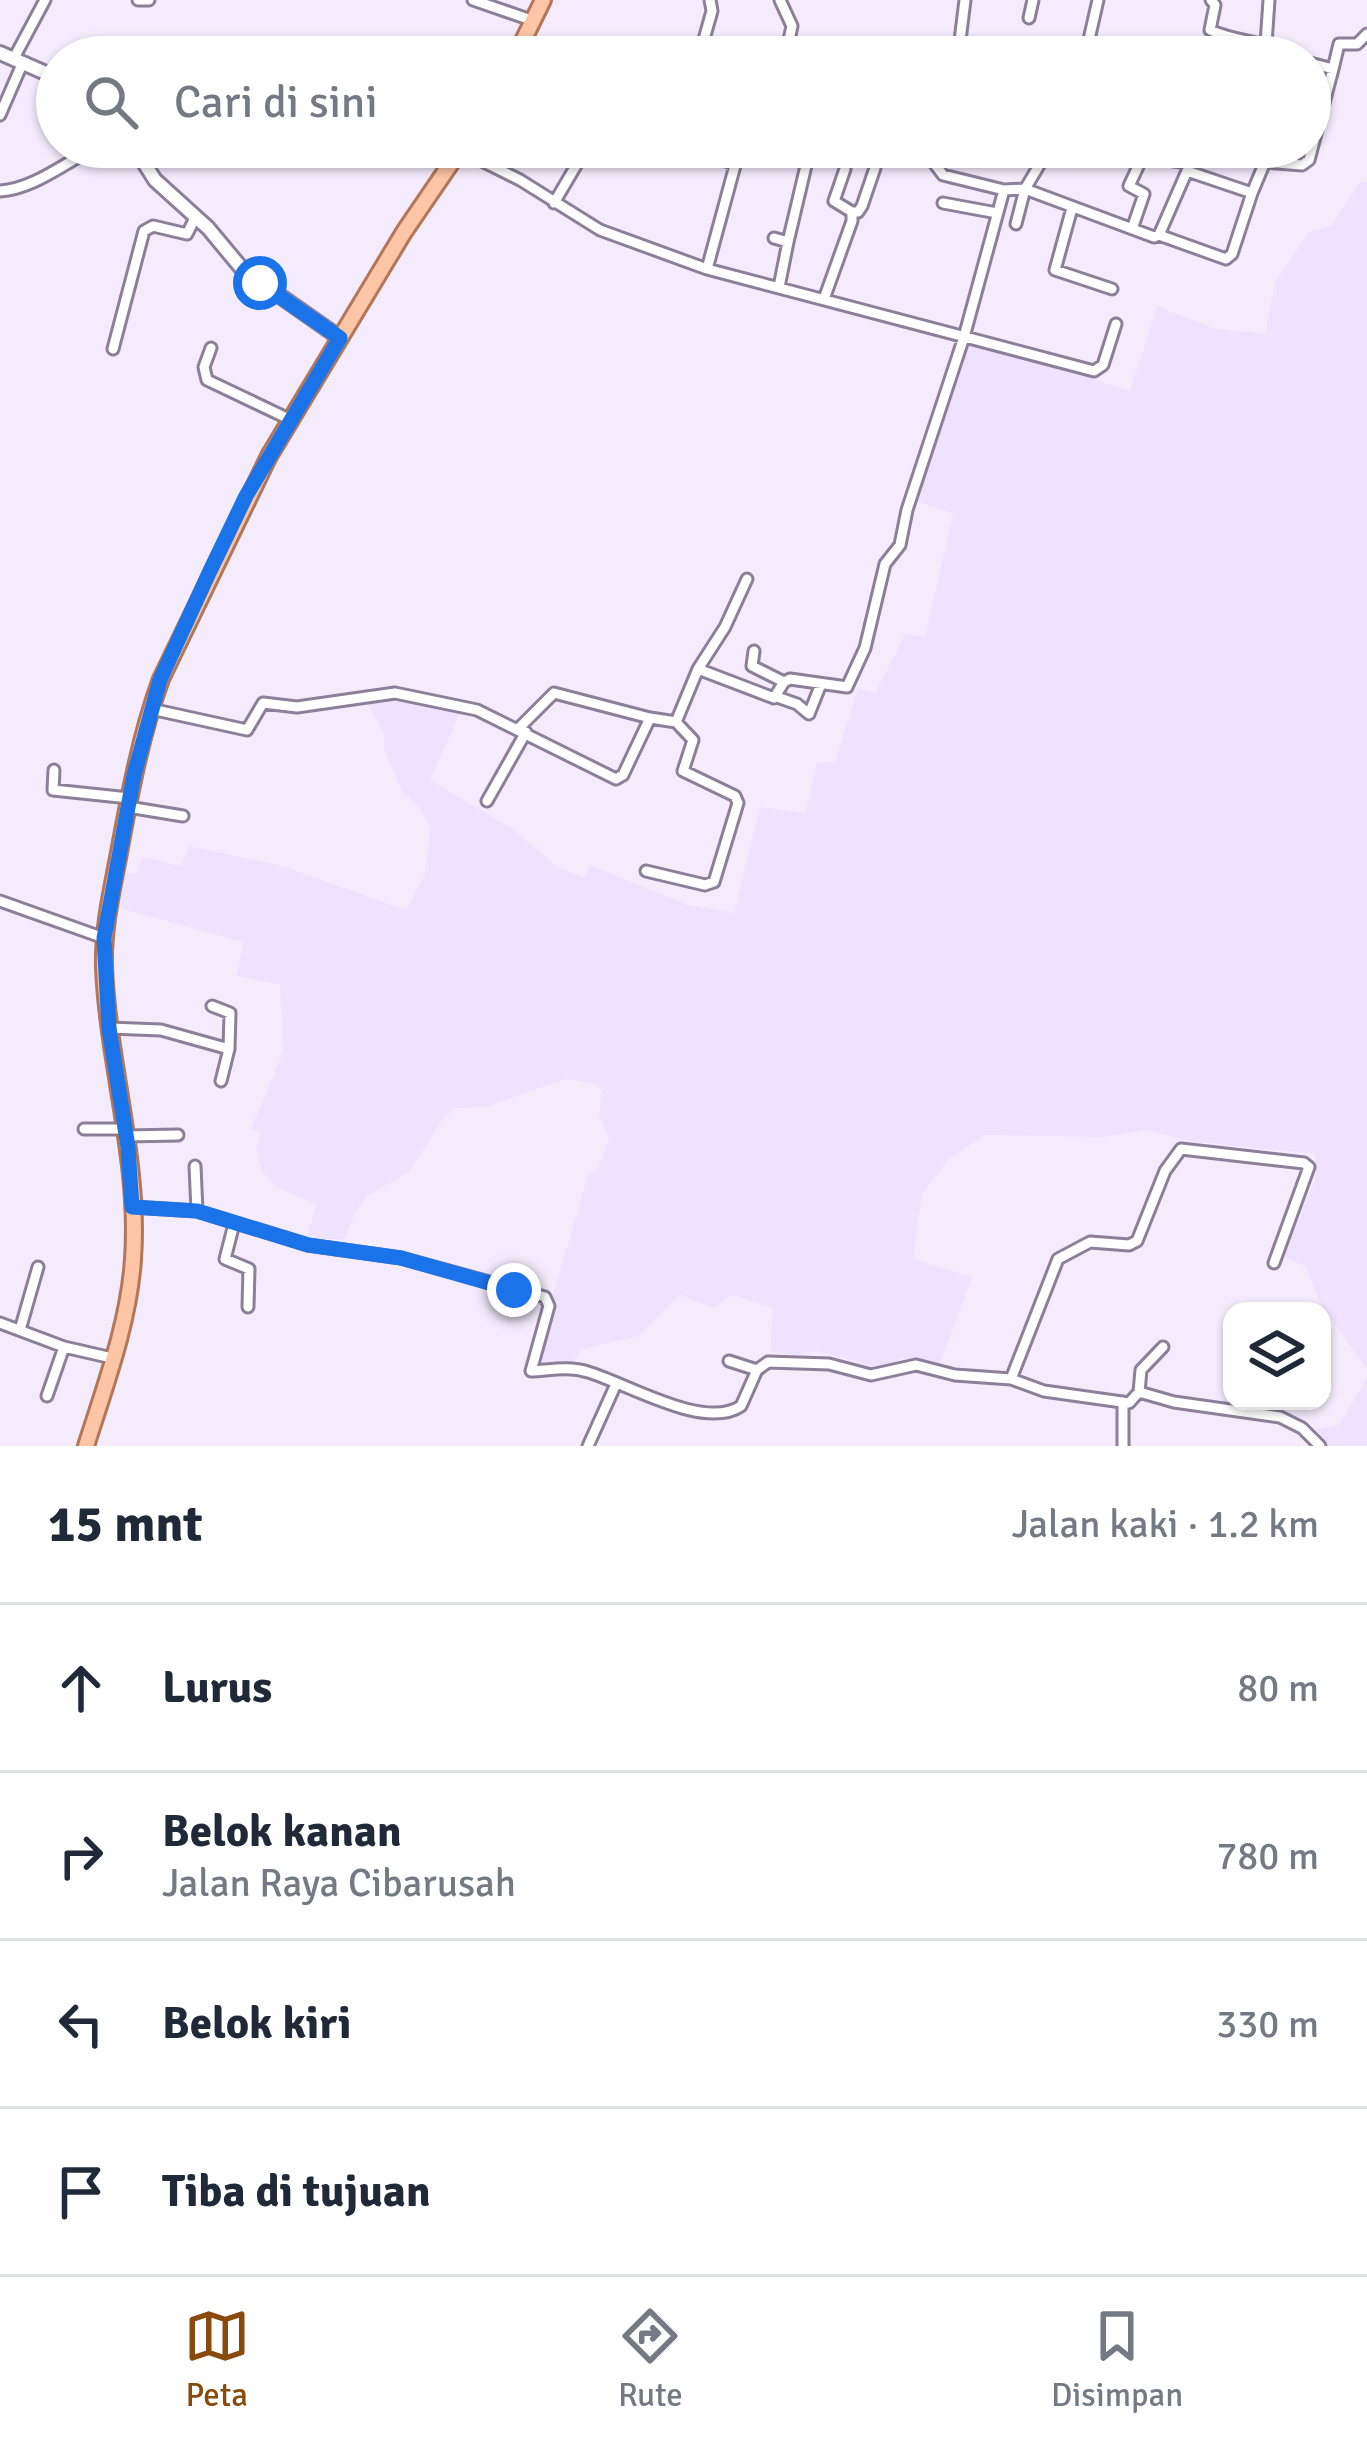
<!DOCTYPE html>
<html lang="id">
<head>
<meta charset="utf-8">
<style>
	:root { --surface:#fff; --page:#f6f6f7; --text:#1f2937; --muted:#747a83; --line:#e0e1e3; --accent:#894b0c }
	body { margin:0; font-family:Signika,sans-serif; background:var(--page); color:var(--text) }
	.controls { position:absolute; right:36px; bottom:36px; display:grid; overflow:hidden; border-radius:24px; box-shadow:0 3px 9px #0004 }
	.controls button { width:108px; height:108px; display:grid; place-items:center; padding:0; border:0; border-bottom:3px solid var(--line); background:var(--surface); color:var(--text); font:60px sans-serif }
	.stop { position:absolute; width:36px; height:36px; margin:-27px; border:9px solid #1a73e8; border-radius:50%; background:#fff }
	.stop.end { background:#1a73e8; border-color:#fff; box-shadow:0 3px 12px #0008 }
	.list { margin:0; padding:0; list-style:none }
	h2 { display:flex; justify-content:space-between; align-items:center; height:156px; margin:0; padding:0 48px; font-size:51px }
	h2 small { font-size:39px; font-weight:400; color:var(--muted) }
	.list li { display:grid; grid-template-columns:78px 1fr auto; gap:36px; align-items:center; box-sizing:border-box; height:168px; padding:0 48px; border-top:3px solid var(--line) }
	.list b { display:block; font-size:45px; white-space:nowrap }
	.list p { margin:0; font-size:39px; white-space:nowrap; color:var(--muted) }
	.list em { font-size:39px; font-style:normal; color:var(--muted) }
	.icon { flex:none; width:66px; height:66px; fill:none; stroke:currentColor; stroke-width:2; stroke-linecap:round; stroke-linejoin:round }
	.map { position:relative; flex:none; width:1367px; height:1446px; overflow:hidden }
	.search { position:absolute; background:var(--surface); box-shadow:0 3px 9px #0004; left:36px; right:36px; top:36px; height:132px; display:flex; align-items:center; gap:30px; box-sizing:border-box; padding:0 42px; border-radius:66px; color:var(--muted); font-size:45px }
	.sheet { height:828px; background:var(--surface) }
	nav { display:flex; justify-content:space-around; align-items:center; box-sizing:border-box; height:168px; border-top:3px solid var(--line); background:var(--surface); font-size:33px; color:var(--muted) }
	nav a { display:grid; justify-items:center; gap:6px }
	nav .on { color:var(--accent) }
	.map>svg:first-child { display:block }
	.built { fill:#efe2fe }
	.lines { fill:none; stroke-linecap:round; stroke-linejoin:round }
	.street-casing { stroke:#8b7f99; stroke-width:15 }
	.secondary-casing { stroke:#8b7f99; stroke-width:18 }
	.primary-casing { stroke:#b37658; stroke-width:20 }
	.street { stroke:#fff; stroke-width:9 }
	.secondary { stroke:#fff; stroke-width:12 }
	.primary { stroke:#fbc5a6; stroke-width:14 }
	.route { stroke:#1a73e8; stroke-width:15 }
</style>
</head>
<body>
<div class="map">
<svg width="1367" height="1446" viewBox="0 0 1367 1446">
	<rect width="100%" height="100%" fill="#f4ecfd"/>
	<path class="built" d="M 1360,182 L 1367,182 L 1367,1369 L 1321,1305 L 1306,1267 L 1284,1256 L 1316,1177 L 1315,1154 L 1190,1141 L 1146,1130 L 1105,1137 L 985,1135 L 950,1158 L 922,1194 L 913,1259 L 972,1277 L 940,1363 L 902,1358 L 889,1366 L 872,1366 L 818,1351 L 796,1355 L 770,1351 L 773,1308 L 732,1295 L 714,1308 L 680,1295 L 639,1336 L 582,1349 L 573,1362 L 532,1367 L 588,1175 L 598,1168 L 609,1137 L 599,1116 L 602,1092 L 596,1084 L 565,1079 L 486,1107 L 455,1108 L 443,1119 L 409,1172 L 367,1196 L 355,1212 L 344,1240 L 307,1237 L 316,1204 L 278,1188 L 262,1171 L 256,1151 L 261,1132 L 251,1129 L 283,1052 L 280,985 L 237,976 L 243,942 L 119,908 L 124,872 L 137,874 L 142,857 L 181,866 L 189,846 L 279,865 L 406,910 L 424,877 L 431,828 L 419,807 L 403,793 L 384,750 L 384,734 L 365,699 L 399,693 L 463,706 L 430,780 L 511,828 L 559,868 L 584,878 L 590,865 L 688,905 L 734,913 L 760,807 L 805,813 L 817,763 L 835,762 L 858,688 L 875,693 L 905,635 L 925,636 L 953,514 L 915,501 L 971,333 L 1055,356 L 1057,367 L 1130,391 L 1157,306 L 1213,328 L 1265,334 L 1275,283 L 1308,233 L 1332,225 Z
		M 1367,1378 L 1367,1446 L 1318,1446 L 1311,1430 L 1339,1425 Z"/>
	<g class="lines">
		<defs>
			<path id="street" d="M 138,0 L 149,0
				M 473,0 L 534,21
				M 780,0 L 792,26 L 788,45
				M 1211,0 L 1215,5 L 1210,30 C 1238,43 1269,41 1295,57
				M 1029,18 L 1033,0
				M 1266,44 L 1269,0
				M 699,57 L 712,11 L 710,0
				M 958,57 L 965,0
				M 1085,57 L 1098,0
				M 14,58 L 45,0
				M 1310,63 L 1333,69 L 1339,44 L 1357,44 L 1367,34
				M 0,115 L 23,62
				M 610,147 C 637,155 665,160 692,150
				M 689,147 L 734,164
				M 903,147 L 931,159 L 943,175 L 1004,190
				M 970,147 L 981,147
				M 1020,147 L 1044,155
				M 460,150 L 520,180 L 600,230 L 707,269 L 1094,371 L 1103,365 L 1116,324
				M 0,191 C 35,189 66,161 98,147
				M 554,203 L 587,147
				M 943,203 L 997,213
				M 1072,208 L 1055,270 L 1112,289
				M 852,212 L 858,212 L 862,206 L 875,168
				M 1016,224 L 1025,189 L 1154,237 L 1159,235 L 1187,171 L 1252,193 L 1265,162 L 1302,165 L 1309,160 L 1333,69
				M 1132,229 L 1144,194 L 1129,186 L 1141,160 C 1149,158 1180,161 1190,164
				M 1159,235 L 1226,259 L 1232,254 L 1252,193
				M 774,238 L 788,242 L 779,287
				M 788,242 L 809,153
				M 707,269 L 740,147
				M 824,299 L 852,221 L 852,212 L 834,201 L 845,169
				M 211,348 L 204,367 L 207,380 L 291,420
				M 113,349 L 144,231 L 153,226 L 187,234 L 195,218
				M 754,651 L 752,666 L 784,682
				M 698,669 L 725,627 L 747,579
				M 777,697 L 797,704 L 809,714 L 821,684
				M 151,709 L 247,730 L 263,703 L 297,707 L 395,693 L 477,710 L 616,779 L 623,775 L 650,718 L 676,722 L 698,669 L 774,698 L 784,682 L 790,679 L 847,687 L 865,648 L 885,564 L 900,545 L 907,510 L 964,337 L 1004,190 L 1025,189 L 1050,147
				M 519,728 L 554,693 L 650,718
				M 54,770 L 53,790 L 129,798
				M 487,801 L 526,732
				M 128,807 L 183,816
				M 646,871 L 705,885 L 714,882 L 738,803 L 735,796 L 683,771 L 693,740 L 676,722
				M 0,901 L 104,938
				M 212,1006 L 230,1013 L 229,1049
				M 109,1028 L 161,1030 L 229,1049 L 221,1081
				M 84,1129 L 124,1129
				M 126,1136 L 178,1135
				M 195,1166 L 197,1211
				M 132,1207 L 197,1211 L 308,1245 L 401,1258 L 545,1297 L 549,1306 L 531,1371 C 551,1370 569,1366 588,1372 C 626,1383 704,1431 741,1406 L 757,1370 L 768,1362 L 829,1364 L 871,1375 L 916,1365 L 955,1375 L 1011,1379 L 1058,1259 L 1090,1242 L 1129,1245 L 1137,1241 L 1165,1171 L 1181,1149 L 1304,1163 L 1309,1167 L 1274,1263
				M 234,1224 L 225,1259 L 249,1269 L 248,1307
				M 0,1323 L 64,1347 L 112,1358
				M 20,1330 L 38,1267
				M 729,1361 L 757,1370
				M 1011,1379 L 1044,1391 L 1129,1403 L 1139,1392 L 1174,1402 L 1280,1417 L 1302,1428 L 1320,1446
				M 1139,1392 L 1141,1370 L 1163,1347
				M 47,1396 L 64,1347
				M 588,1446 L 616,1384
				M 1123,1446 L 1123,1402"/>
			<path id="secondary" d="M 0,53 L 57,78
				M 134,147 L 155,180 L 208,228 L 243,270 L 340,338"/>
			<path id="primary" d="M 515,57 L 543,0
				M 86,1446 C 105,1386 129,1322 133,1259 C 140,1161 108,1065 104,967 C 103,930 111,894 118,858 C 129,798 140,737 161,679 L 269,456 L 404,232 L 462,147"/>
		</defs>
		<use href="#street" class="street-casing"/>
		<use href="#secondary" class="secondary-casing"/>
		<use href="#primary" class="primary-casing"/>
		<use href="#street" class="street"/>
		<use href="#secondary" class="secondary"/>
		<use href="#primary" class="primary"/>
	</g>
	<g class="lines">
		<path class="route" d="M 260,283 L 340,338 L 246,496 L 209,573 L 160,680 L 134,775 L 104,938 L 109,1028 L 128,1147 L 132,1207 L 197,1211 L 308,1245 L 401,1258 L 514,1290"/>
	</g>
</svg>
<div class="controls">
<button><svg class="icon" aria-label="layers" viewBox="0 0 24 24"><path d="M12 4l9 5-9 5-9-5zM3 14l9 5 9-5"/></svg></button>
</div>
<div class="stop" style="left:260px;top:283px"></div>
<div class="stop end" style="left:514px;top:1290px"></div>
<div class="search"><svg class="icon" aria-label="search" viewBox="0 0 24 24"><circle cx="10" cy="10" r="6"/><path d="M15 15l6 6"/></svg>Cari di sini</div>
</div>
<section class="sheet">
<h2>15 mnt<small>Jalan kaki · 1.2 km</small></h2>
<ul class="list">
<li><svg class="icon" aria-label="ahead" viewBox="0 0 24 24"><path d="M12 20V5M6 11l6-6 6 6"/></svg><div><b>Lurus</b></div><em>80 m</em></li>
<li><svg class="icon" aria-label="right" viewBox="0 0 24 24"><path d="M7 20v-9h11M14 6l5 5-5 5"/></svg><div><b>Belok kanan</b><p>Jalan Raya Cibarusah</p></div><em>780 m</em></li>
<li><svg class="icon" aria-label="left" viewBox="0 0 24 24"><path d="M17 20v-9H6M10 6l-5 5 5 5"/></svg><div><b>Belok kiri</b></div><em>330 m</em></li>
<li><svg class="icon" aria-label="arrive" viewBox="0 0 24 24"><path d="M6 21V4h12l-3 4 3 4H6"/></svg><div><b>Tiba di tujuan</b></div></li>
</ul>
</section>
<nav>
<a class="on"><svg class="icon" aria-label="map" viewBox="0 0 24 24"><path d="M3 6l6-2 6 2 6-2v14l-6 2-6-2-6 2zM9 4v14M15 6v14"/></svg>Peta</a>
<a><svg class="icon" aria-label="directions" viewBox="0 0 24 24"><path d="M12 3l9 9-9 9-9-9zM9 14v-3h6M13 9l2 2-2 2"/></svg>Rute</a>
<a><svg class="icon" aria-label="saved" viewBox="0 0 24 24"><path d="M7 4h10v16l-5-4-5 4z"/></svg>Disimpan</a>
</nav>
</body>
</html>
